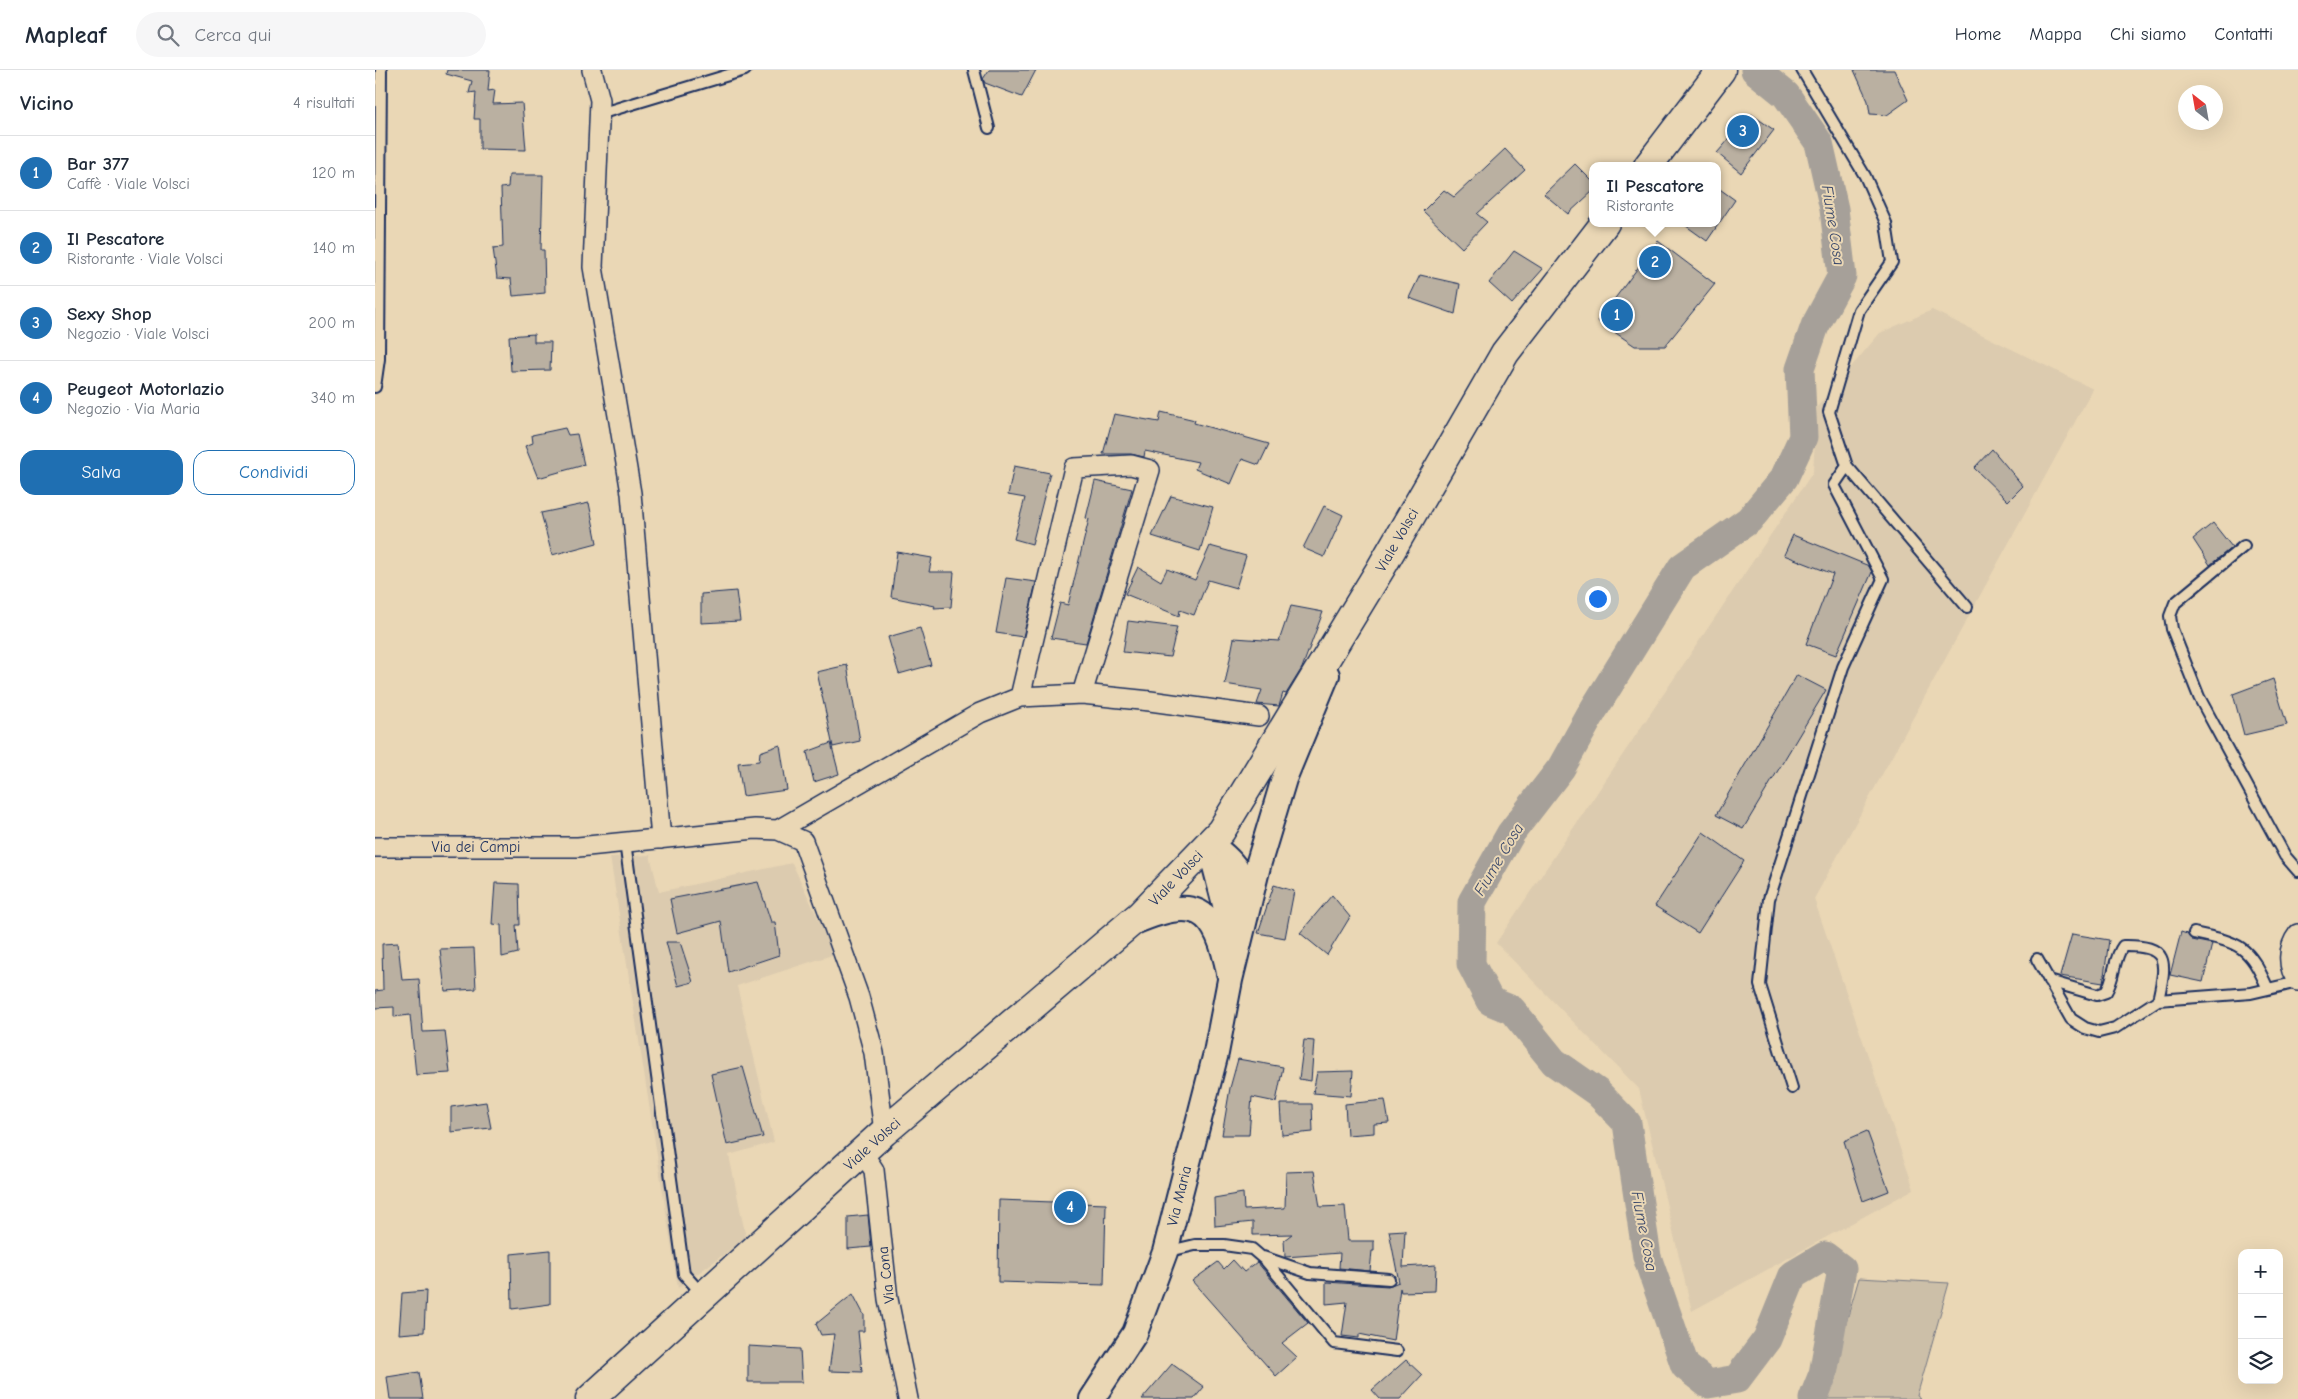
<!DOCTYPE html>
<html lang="it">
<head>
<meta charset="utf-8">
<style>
	:root { --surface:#fff; --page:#f6f6f7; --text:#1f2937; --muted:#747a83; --line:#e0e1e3; --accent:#1f6fb2 }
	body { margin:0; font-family:"Comic Neue",sans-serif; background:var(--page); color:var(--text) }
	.controls { position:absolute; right:15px; bottom:15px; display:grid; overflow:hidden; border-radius:10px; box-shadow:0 5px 20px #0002 }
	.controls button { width:45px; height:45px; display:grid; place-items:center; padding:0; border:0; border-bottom:1px solid var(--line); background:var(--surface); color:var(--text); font:25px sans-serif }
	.compass { position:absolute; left:1803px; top:15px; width:45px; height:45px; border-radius:50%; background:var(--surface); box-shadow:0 5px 20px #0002; rotate:329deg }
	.you { position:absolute; left:1222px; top:528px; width:18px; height:18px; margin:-12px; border:4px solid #fff; border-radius:50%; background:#1a73e8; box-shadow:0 0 0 8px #1a73e833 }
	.badge { display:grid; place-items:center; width:32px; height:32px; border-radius:50%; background:var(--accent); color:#fff; font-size:16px; font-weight:700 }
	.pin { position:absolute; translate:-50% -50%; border:2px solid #fff; box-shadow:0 1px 5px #0006 }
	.popup { position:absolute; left:1214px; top:92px; width:132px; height:65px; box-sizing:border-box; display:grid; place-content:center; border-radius:10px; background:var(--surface); filter:drop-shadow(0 1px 4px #0005); font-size:16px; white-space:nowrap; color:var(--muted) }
	.popup b { font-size:19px; color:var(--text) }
	.popup::after { content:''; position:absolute; left:50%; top:100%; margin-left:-10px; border:10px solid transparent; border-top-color:var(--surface) }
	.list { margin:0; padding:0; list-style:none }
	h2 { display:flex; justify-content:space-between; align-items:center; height:65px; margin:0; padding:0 20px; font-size:21px }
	h2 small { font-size:16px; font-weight:400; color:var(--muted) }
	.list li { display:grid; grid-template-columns:32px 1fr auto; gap:15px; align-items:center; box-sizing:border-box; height:75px; padding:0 20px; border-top:1px solid var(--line) }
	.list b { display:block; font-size:19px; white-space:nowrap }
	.list p { margin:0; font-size:16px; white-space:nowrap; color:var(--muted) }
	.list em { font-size:16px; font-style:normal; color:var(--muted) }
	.actions { display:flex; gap:10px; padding:15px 20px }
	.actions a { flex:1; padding:11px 0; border:1px solid var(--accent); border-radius:15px; text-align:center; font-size:18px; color:var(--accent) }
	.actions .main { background:var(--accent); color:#fff }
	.icon { flex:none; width:28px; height:28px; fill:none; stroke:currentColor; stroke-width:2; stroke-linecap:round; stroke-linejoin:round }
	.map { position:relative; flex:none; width:1923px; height:1329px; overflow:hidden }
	header { display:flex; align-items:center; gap:30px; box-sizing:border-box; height:70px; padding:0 25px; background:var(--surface); border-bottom:1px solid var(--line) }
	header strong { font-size:24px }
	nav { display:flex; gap:28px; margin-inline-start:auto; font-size:18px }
	.search { width:350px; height:45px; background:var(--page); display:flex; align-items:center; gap:12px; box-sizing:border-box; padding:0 18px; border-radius:28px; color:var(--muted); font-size:19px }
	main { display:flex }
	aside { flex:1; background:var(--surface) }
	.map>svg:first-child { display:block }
	.built { fill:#dccbaf }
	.green { fill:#ccbfa8; stroke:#747783 }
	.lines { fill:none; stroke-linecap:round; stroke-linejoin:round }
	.river { stroke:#a6a099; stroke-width:29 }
	.building { fill:#bab0a1; stroke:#1b2f5e }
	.service-casing { stroke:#1b2f5e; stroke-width:14 }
	.minor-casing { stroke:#1b2f5e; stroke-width:22 }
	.tertiary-casing { stroke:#1b2f5e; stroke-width:28 }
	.secondary-casing { stroke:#1b2f5e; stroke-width:31 }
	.service { stroke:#ead7b5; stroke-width:10 }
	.minor { stroke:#ead7b5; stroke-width:19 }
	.tertiary { stroke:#ead7b5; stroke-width:24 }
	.secondary { stroke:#ead7b5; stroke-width:28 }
	.labels { text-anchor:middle; stroke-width:4; stroke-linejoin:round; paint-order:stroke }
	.street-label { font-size:15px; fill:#1b2f5e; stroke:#ead7b5 }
	.water-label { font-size:16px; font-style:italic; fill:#37466a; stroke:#ead7b5 }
</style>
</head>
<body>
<header>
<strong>Mapleaf</strong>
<div class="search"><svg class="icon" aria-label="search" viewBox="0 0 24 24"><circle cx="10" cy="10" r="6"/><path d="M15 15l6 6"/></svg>Cerca qui</div>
<nav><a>Home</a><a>Mappa</a><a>Chi siamo</a><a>Contatti</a></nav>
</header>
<main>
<aside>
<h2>Vicino<small>4 risultati</small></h2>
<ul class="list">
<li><span class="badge">1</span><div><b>Bar 377</b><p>Caffè · Viale Volsci</p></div><em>120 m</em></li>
<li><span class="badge">2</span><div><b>Il Pescatore</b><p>Ristorante · Viale Volsci</p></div><em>140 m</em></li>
<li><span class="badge">3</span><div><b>Sexy Shop</b><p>Negozio · Viale Volsci</p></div><em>200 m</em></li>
<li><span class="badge">4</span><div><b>Peugeot Motorlazio</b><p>Negozio · Via Maria</p></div><em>340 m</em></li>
</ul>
<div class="actions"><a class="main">Salva</a><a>Condividi</a></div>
</aside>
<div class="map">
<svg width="1923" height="1329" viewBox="0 0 1923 1329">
	<rect width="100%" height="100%" fill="#ead7b5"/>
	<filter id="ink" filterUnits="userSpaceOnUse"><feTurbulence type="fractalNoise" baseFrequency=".02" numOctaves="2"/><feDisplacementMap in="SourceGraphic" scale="10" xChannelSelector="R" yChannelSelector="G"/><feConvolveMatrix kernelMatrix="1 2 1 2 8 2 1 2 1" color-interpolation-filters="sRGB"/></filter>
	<g filter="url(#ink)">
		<path class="built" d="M 1557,240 L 1718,319 L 1439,829 L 1539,1119 L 1317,1241 L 1264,1019 L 1121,873 L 1438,402 L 1442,337 L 1505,263 Z
			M 275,785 L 284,822 L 417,793 L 460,884 L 362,916 L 399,1072 L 354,1085 L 371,1168 L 303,1218 L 235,787 Z"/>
		<path class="green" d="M 1484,1208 L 1574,1213 L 1542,1326 L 1546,1329 L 1449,1329 Z"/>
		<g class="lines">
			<path class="river" d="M 1380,0 L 1411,25 L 1444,73 L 1459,139 L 1467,206 L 1440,256 L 1425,299 L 1428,367 L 1409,408 L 1374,450 L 1307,497 L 1219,639 L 1186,698 L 1136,763 L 1097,832 L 1096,894 L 1115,931 L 1137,940 L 1179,992 L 1222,1022 L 1252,1053 L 1272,1187 L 1310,1296 L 1333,1314 L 1362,1309 L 1392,1269 L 1418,1205 L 1450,1186 L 1467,1199 L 1448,1304 L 1438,1329"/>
		</g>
		<path class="building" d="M 72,0 L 115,0 L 113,21 L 120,20 L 118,34 L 147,33 L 151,80 L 105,79 L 105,49 L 99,49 L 101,22 L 94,23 L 97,11 L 71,4 Z
			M 614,0 L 661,0 L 647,27 L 610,13 L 608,9 Z
			M 1479,0 L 1519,0 L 1533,30 L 1512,45 L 1495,44 L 1493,31 Z
			M 1376,44 L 1399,60 L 1366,103 L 1342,83 Z
			M 1130,79 L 1150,100 L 1102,144 L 1112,152 L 1087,178 L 1048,141 L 1069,120 L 1079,127 Z
			M 1200,94 L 1218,112 L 1218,121 L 1193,144 L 1169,124 Z
			M 134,105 L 168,105 L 166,180 L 169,180 L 170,223 L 138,226 L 136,209 L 122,208 L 118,178 L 128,177 L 126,118 L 133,117 Z
			M 1342,117 L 1360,130 L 1332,171 L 1307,153 L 1342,153 Z
			M 1283,171 L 1340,214 L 1290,276 L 1260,276 L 1223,251 Z
			M 1139,181 L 1168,199 L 1137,234 L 1114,213 Z
			M 1045,205 L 1085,214 L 1080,244 L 1034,228 Z
			M 159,264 L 159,272 L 176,272 L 175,300 L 136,301 L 134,266 Z
			M 786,342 L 820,350 L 819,353 L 894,374 L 884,395 L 867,389 L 856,414 L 820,399 L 823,392 L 770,381 L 769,387 L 756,384 L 728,384 L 739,344 L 784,352 Z
			M 190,358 L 193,365 L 202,364 L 209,395 L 163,408 L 150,376 L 158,373 L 157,365 Z
			M 1617,379 L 1648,416 L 1633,431 L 1599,398 Z
			M 639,396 L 675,403 L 657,474 L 639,469 L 650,428 L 633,425 Z
			M 720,411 L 757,419 L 711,573 L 676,568 L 685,533 L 693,535 L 714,449 L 711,448 Z
			M 796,426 L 838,437 L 825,481 L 777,466 Z
			M 214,433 L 222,473 L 177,485 L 166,443 Z
			M 949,436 L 968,445 L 949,487 L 928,478 Z
			M 1838,453 L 1857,477 L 1835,495 L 1818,469 Z
			M 1418,465 L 1494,496 L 1497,502 L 1461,585 L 1431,574 L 1458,504 L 1409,485 Z
			M 835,476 L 871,486 L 861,518 L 833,510 L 819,545 L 805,540 L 804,546 L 750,524 L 763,497 L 786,511 L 792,499 L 820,510 Z
			M 522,482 L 557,488 L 554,502 L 579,502 L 576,537 L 559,538 L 560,536 L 516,527 Z
			M 631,508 L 661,512 L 648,567 L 621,563 Z
			M 361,521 L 365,551 L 326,553 L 326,524 Z
			M 916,536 L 948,542 L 927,598 L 911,624 L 908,623 L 904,636 L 882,634 L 887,620 L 850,614 L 859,568 L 904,571 Z
			M 753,551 L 802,557 L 795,587 L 748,582 Z
			M 545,558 L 556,595 L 524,604 L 513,567 Z
			M 472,595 L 485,671 L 458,677 L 442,602 Z
			M 1422,605 L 1451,620 L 1368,759 L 1341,745 Z
			M 1898,609 L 1912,655 L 1869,665 L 1858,624 Z
			M 456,673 L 464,704 L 439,712 L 432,682 Z
			M 405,675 L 412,720 L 368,726 L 363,693 L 384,691 L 385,682 Z
			M 1328,762 L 1369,791 L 1323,863 L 1280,836 Z
			M 383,812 L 396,852 L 400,852 L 404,885 L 353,902 L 346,851 L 302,863 L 295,829 Z
			M 120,813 L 144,814 L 145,855 L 141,855 L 143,883 L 127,887 L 126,855 L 117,854 Z
			M 899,815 L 919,821 L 910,868 L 883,863 Z
			M 957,825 L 975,847 L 952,885 L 925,863 Z
			M 1806,862 L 1812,864 L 1817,870 L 1837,874 L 1828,912 L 1795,905 Z
			M 1697,864 L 1734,870 L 1728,913 L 1685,906 Z
			M 291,872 L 305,872 L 318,912 L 303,916 Z
			M 23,873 L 27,910 L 44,909 L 48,962 L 70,961 L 75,1003 L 41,1005 L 35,945 L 19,947 L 19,937 L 0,938 L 0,921 L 8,920 L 7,874 Z
			M 99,878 L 101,919 L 70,921 L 65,879 Z
			M 929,970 L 939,971 L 936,1011 L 924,1009 Z
			M 863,989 L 908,997 L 901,1032 L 877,1027 L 874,1065 L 847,1065 L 855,1018 Z
			M 368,997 L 388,1067 L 352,1075 L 336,1004 Z
			M 978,1001 L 976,1026 L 938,1023 L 942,1002 Z
			M 1010,1030 L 1014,1053 L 999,1054 L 999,1063 L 972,1065 L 970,1034 Z
			M 111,1032 L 116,1058 L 76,1062 L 76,1037 Z
			M 905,1034 L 937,1034 L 938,1062 L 907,1065 Z
			M 1492,1061 L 1514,1121 L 1488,1131 L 1469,1071 Z
			M 939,1101 L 945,1137 L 970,1136 L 973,1171 L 999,1171 L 999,1181 L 997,1181 L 995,1201 L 964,1198 L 965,1183 L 910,1187 L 909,1170 L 917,1164 L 878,1165 L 878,1152 L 840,1156 L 839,1128 L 868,1123 L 869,1140 L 910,1138 L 911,1102 Z
			M 624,1130 L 731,1134 L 729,1215 L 623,1212 Z
			M 493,1145 L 496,1177 L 473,1179 L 473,1147 Z
			M 1030,1160 L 1028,1197 L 1061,1195 L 1060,1221 L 1026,1222 L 1025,1218 L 1018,1271 L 984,1264 L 984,1268 L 967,1266 L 972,1232 L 951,1234 L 951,1212 L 1013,1216 L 1024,1212 L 1014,1161 Z
			M 175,1180 L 175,1234 L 137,1239 L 136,1184 Z
			M 858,1190 L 869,1202 L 882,1192 L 933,1253 L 907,1273 L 922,1287 L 901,1306 L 817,1211 L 843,1192 L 849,1199 Z
			M 51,1221 L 49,1262 L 24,1264 L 27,1223 Z
			M 478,1224 L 489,1245 L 489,1261 L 483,1261 L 487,1302 L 454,1301 L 459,1264 L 446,1265 L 441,1254 Z
			M 373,1276 L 425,1279 L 427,1312 L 373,1312 Z
			M 1031,1290 L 1047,1305 L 1025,1329 L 1005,1329 L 997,1320 Z
			M 797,1294 L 829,1317 L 819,1329 L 767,1329 Z
			M 44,1302 L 48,1329 L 15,1329 L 12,1307 Z"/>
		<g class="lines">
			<defs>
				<path id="service" d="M 599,0 L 614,58
					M 1427,0 L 1490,106 L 1511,153 L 1517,192 L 1484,240 L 1454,342 L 1472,396 L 1592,537
					M 224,44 L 370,0
					M 0,317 L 4,289 L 6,0
					M 1869,476 L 1800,533 L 1795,546 L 1797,559 L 1824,627 L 1910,786 L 1923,801
					M 250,772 L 309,1204 L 329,1226
					M 1819,863 C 1865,873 1873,874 1893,919
					M 1662,889 L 1696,949 L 1710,958 L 1724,962 L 1740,958 L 1783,930 L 1876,923 L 1923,912
					M 1674,911 L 1722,925 L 1731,922 C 1740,908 1738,889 1748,876 C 1794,875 1792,891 1783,930
					M 1417,1018 L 1385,915 L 1394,829 L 1468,597 L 1508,509 L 1459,415 L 1472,396
					M 790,1182 L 820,1175 L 849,1175 L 877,1179 L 891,1191 L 959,1273 L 1022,1281
					M 888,1187 L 935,1203 L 1014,1209"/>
				<path id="minor" d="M 217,0 L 225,30 L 218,197 L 256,423 L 286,769
					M 645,627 L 699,398 L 756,395 L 775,400 L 707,624
					M 403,760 L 605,643 L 645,627 L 707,624 L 775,631 L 884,646
					M 0,777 L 203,777 L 380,759 L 403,760 L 428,771 L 484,927 L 499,983 L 509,1062
					M 1923,864 C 1913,877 1911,897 1923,911
					M 487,1082 L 499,1100 L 513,1229 L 533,1329"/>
				<path id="tertiary" d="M 834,773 L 854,850 L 856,881
					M 834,773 C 859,793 870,802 869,836
					M 757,853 C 819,826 841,835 854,903
					M 717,1329 L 760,1263 L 790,1182 L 841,983 L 855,910 L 884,792 L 909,709 L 952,605"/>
				<path id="secondary" d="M 1273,96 L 1346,0
					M 215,1329 L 509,1062 L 765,845 L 846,761 L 1006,498 L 1130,283 L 1230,153"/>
			</defs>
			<use href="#service" class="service-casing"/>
			<use href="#minor" class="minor-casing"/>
			<use href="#tertiary" class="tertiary-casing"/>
			<use href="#secondary" class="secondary-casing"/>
			<use href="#service" class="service"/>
			<use href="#minor" class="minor"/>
			<use href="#tertiary" class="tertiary"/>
			<use href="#secondary" class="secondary"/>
		</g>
	</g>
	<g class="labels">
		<g class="street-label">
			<text transform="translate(1022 470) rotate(-60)" y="5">Viale Volsci</text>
			<text x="101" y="782">Via dei Campi</text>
			<text transform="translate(801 808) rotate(-46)" y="5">Viale Volsci</text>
			<text transform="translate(497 1074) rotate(-42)" y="5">Viale Volsci</text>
			<text transform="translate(804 1126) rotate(-76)" y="5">Via Maria</text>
			<text transform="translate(511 1205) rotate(-97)" y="5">Via Cona</text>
		</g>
		<g class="water-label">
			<text transform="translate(1459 155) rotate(81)" y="6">Fiume Cosa</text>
			<text transform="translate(1123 789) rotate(-59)" y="6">Fiume Cosa</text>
			<text transform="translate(1270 1161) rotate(79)" y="6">Fiume Cosa</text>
		</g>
	</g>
</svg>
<div class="controls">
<button>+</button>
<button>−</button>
<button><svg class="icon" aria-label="layers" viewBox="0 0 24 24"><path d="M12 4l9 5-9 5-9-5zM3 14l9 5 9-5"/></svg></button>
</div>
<svg class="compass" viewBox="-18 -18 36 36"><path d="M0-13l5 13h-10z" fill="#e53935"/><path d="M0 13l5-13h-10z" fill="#747a83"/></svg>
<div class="you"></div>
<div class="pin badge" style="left:1242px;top:245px">1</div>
<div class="pin badge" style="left:1280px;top:192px">2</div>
<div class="popup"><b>Il Pescatore</b>Ristorante</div>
<div class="pin badge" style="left:1368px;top:61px">3</div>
<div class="pin badge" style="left:695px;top:1137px">4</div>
</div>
</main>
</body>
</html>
